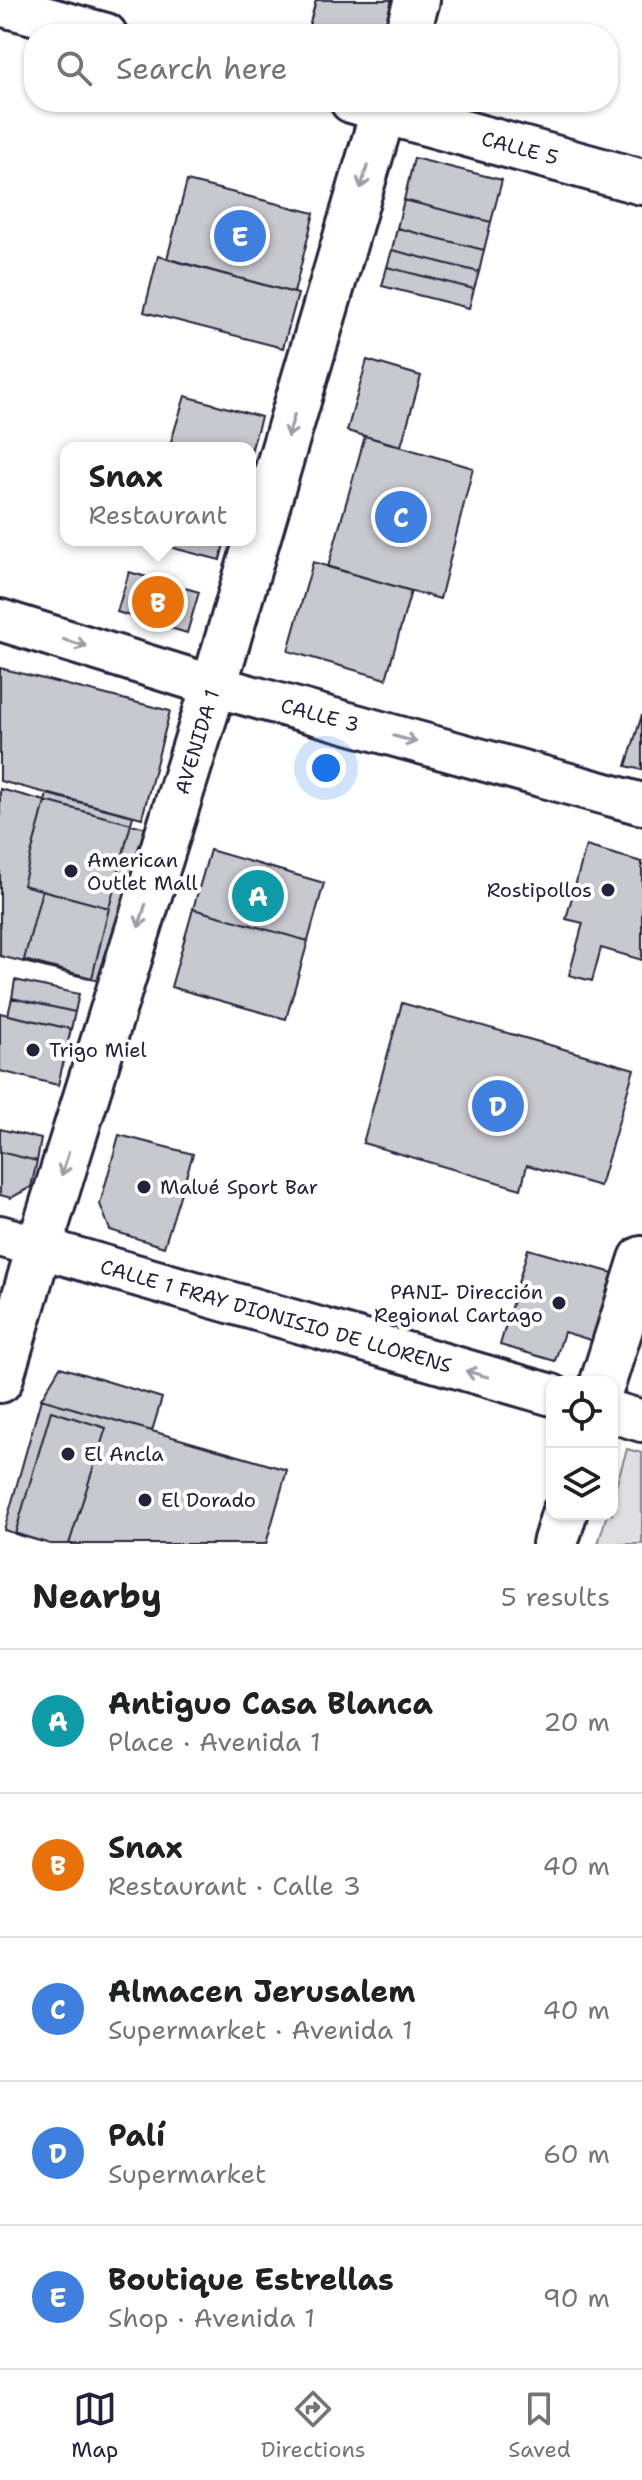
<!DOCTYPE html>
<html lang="en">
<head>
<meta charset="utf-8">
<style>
	:root { --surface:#fff; --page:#f2f2f2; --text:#202124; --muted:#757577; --line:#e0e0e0; --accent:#22223b }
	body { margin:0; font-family:"Shantell Sans",sans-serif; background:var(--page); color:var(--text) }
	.controls { position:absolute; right:24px; bottom:24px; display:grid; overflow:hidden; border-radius:16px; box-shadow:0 2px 6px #0004 }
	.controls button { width:72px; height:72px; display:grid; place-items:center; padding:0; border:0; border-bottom:2px solid var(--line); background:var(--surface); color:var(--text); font:40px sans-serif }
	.you { position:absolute; left:326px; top:768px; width:28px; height:28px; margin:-20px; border:6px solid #fff; border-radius:50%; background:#1a73e8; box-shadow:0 0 0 12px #1a73e833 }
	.badge { display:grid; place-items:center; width:52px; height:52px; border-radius:50%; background:var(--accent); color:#fff; font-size:26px; font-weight:700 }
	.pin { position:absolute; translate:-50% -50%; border:4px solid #fff; box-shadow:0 2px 8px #0006 }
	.popup { position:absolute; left:60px; top:442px; width:196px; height:104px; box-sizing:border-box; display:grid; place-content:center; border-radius:16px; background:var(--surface); filter:drop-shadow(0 2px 6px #0005); font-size:26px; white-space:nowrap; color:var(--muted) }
	.popup b { font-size:30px; color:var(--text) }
	.popup::after { content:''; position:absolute; left:50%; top:100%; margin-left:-16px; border:16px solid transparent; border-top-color:var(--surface) }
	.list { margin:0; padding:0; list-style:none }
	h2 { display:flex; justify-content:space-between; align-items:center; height:104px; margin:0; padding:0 32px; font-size:34px }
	h2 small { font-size:26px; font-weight:400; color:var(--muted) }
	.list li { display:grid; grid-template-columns:52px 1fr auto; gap:24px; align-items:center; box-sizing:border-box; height:144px; padding:0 32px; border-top:2px solid var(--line) }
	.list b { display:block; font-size:30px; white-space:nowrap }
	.list p { margin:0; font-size:26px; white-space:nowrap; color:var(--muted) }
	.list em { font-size:26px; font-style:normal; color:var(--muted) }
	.icon { flex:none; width:44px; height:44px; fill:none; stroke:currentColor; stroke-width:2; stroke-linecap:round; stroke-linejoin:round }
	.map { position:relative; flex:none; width:642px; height:1544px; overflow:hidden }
	.search { position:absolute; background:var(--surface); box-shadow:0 2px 6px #0004; left:24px; right:24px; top:24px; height:88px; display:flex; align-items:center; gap:20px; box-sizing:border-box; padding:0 28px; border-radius:32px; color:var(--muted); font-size:30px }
	.sheet { height:824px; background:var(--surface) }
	nav { display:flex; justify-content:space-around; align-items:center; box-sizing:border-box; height:112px; border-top:2px solid var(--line); background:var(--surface); font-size:22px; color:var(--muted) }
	nav a { display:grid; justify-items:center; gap:4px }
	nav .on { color:var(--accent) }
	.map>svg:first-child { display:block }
	.green { fill:#dfdfe2; stroke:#80808e; stroke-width:2 }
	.building { fill:#c8c8cf; stroke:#22223b; stroke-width:2 }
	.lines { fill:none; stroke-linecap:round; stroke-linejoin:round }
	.minor-casing { stroke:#22223b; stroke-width:46 }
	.secondary-casing { stroke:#22223b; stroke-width:50 }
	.primary-casing { stroke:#22223b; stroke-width:50 }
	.minor { stroke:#fff; stroke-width:40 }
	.secondary { stroke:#fff; stroke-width:44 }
	.primary { stroke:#fff; stroke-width:44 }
	.oneway { stroke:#9c9ca7 }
	.poi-dot { fill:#22223b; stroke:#fff; stroke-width:3 }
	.labels { text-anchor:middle; stroke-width:8; stroke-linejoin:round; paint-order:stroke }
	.street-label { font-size:20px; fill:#22223b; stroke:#fff }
	.poi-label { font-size:20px; fill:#22223b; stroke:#fff; text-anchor:start }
</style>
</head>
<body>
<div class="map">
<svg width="642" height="1544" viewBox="0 0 642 1544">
	<rect width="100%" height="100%" fill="#fff"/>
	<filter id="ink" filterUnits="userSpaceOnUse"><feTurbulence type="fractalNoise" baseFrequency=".0125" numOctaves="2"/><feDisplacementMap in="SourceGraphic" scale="16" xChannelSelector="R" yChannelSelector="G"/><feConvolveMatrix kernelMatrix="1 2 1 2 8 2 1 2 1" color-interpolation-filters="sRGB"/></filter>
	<g filter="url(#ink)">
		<path class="green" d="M 627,1449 L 642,1453 L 642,1544 L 598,1544 L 607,1514 L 612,1514 L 612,1499 Z"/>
		<path class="building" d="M 316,0 L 392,0 L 384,34 L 307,34 Z
			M 414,158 L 502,180 L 491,222 L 404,200 Z
			M 187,181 L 314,213 L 294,293 L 167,259 Z
			M 404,200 L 491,222 L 484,250 L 397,228 Z
			M 397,228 L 484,250 L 479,272 L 392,250 Z
			M 392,250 L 479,272 L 474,289 L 387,267 Z
			M 158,256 L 298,294 L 283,348 L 144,312 Z
			M 387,267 L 474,289 L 469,308 L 382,286 Z
			M 367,360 L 421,376 L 401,446 L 347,431 Z
			M 185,396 L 261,417 L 250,455 L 250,448 L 169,448 Z
			M 365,436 L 473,468 L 440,599 L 328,567 Z
			M 142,540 L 225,540 L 220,560 Z
			M 313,562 L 411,591 L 386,679 L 288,651 Z
			M 129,572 L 199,592 L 187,633 L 117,612 Z
			M 0,668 L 170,711 L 142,818 L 0,781 Z
			M 642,715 L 642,770 L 626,766 Z
			M 0,789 L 154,830 L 111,984 L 0,956 Z
			M 47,794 L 133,816 L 109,908 L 23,885 Z
			M 586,846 L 642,862 L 642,960 L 601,948 L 592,981 L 569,975 L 583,923 L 566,919 Z
			M 210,850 L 324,883 L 308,941 L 193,909 Z
			M 42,890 L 109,908 L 92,978 L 24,960 Z
			M 193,909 L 308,941 L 286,1019 L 171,987 Z
			M 15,980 L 79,994 L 75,1012 L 12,998 Z
			M 12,998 L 75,1012 L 71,1029 L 8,1015 Z
			M 402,1003 L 634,1069 L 600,1186 L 527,1165 L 521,1189 L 363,1143 Z
			M 0,1013 L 71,1029 L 58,1085 L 0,1071 Z
			M 0,1129 L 41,1139 L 37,1161 L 0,1152 Z
			M 119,1135 L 193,1154 L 164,1247 L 110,1230 L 100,1204 Z
			M 0,1152 L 37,1161 L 31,1187 L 11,1198 L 0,1195 Z
			M 528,1249 L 613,1273 L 594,1341 L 564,1332 L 555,1361 L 500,1345 Z
			M 60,1367 L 162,1398 L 152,1431 L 41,1399 Z
			M 41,1399 L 287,1470 L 266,1544 L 50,1544 L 4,1530 Z
			M 51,1411 L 106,1428 L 69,1544 L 50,1544 L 15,1534 Z"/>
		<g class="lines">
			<defs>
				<path id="minor" d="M 0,5 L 106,34
					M 351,102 L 383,111
					M 0,620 L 214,686 L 642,804
					M 0,1236 L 552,1395
					M 612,1412 L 642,1421"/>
				<path id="secondary" d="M 383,111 L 642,182"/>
				<path id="primary" d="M 407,34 L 417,0
					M 0,1380 L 39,1248 L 214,686 L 386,102
					M 603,1382 L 642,1259
					M 555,1544 L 564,1514"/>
			</defs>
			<use href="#minor" class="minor-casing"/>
			<use href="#secondary" class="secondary-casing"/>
			<use href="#primary" class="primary-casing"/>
			<use href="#minor" class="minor"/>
			<use href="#secondary" class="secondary"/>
			<use href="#primary" class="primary"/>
		</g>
		<defs><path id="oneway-shaft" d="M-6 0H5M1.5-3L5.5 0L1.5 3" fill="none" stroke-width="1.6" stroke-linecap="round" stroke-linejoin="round" transform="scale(2)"/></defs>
		<g class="oneway">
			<use href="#oneway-shaft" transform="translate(364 177) rotate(106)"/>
			<use href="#oneway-shaft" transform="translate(291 426) rotate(106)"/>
			<use href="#oneway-shaft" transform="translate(75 643) rotate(17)"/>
			<use href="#oneway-shaft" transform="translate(405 739) rotate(15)"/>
			<use href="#oneway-shaft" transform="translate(142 916) rotate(107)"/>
			<use href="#oneway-shaft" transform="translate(65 1164) rotate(107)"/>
			<use href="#oneway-shaft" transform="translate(477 1374) rotate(-164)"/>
		</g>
	</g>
	<g class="poi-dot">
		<circle cx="71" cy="871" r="8"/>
		<circle cx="608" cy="890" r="8"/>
		<circle cx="33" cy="1050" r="8"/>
		<circle cx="144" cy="1187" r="8"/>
		<circle cx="559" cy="1303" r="8"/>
		<circle cx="68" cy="1454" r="8"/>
		<circle cx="145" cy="1500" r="8"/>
	</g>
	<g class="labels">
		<g class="street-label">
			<text transform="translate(520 148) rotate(15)" y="7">CALLE 5</text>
			<text transform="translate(320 715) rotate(15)" y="7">CALLE 3</text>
			<text transform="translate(197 742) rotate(-73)" y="7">AVENIDA 1</text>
			<text transform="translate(276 1316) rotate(16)" y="7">CALLE 1 FRAY DIONISIO DE LLORENS</text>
		</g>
		<g class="poi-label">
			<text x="87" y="867">American<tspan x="87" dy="23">Outlet Mall</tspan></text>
			<text x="592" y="897" text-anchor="end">Rostipollos</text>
			<text x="49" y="1057">Trigo Miel</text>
			<text x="160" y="1194">Malué Sport Bar</text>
			<text x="543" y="1299" text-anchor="end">PANI- Dirección<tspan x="543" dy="23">Regional Cartago</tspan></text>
			<text x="84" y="1461">El Ancla</text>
			<text x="161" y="1507">El Dorado</text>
		</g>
	</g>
</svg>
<div class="controls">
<button><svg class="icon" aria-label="locate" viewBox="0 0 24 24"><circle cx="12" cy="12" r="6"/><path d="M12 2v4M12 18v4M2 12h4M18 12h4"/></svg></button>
<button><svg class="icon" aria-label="layers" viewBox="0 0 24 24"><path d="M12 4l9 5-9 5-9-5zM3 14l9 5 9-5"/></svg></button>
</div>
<div class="you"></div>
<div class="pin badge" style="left:258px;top:896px;background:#0f9aa8">A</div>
<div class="pin badge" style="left:158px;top:602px;background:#e8710a">B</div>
<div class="popup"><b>Snax</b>Restaurant</div>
<div class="pin badge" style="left:401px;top:517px;background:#3f7fe0">C</div>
<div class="pin badge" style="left:498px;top:1106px;background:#3f7fe0">D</div>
<div class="pin badge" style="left:240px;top:236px;background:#3f7fe0">E</div>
<div class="search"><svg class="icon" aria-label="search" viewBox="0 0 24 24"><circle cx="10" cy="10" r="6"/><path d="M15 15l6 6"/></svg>Search here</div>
</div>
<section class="sheet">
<h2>Nearby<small>5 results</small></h2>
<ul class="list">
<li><span class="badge" style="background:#0f9aa8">A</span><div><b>Antiguo Casa Blanca</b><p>Place · Avenida 1</p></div><em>20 m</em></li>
<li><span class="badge" style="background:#e8710a">B</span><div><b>Snax</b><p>Restaurant · Calle 3</p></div><em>40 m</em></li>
<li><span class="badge" style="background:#3f7fe0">C</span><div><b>Almacen Jerusalem</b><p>Supermarket · Avenida 1</p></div><em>40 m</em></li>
<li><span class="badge" style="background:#3f7fe0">D</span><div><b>Palí</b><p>Supermarket</p></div><em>60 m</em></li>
<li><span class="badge" style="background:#3f7fe0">E</span><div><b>Boutique Estrellas</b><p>Shop · Avenida 1</p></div><em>90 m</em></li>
</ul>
</section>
<nav>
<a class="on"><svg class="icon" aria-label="map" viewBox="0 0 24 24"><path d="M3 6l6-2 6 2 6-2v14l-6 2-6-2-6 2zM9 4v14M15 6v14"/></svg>Map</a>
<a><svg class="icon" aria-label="directions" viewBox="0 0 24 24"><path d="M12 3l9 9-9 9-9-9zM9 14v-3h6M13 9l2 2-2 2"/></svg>Directions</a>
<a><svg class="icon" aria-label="saved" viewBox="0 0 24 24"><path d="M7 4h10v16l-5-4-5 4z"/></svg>Saved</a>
</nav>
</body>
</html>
